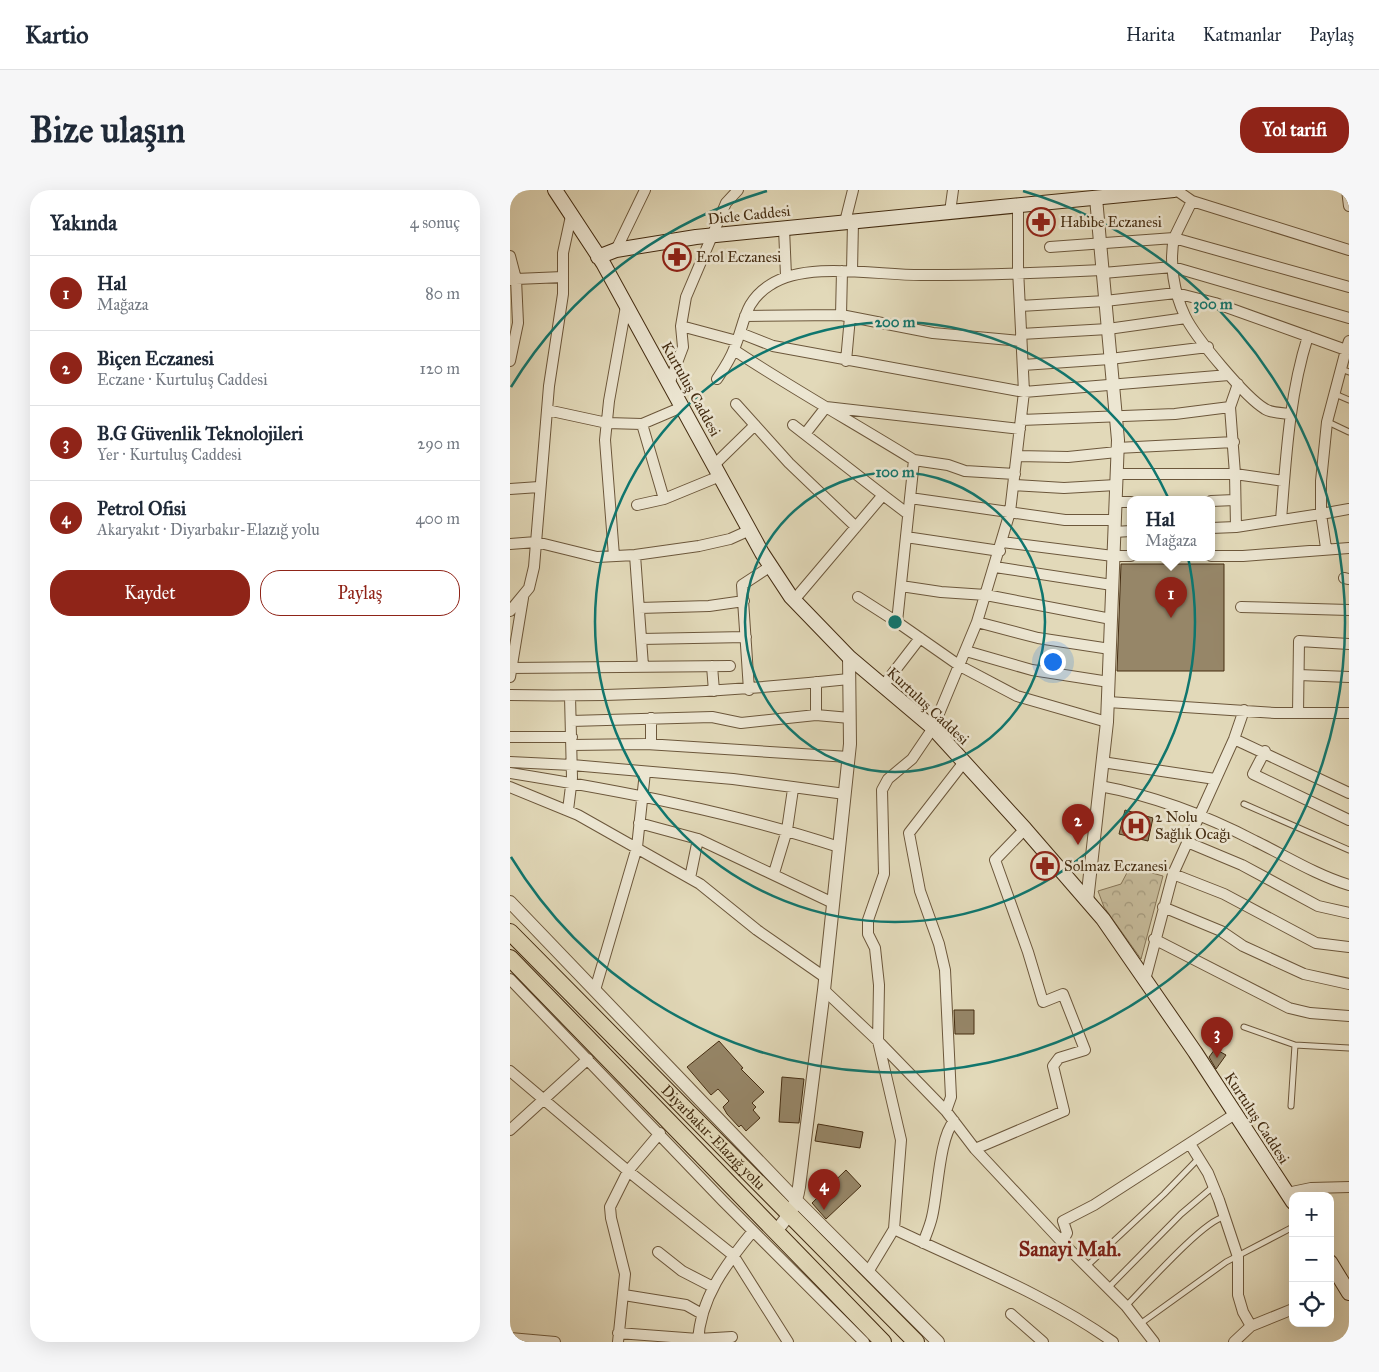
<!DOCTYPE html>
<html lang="tr">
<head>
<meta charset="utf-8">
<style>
	:root { --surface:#fff; --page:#f6f6f7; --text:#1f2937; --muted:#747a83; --line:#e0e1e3; --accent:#8f2418 }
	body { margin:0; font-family:"IM FELL Great Primer",serif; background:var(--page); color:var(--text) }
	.controls { position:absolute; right:15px; bottom:15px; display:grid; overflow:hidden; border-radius:10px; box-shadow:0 5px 20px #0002 }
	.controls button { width:45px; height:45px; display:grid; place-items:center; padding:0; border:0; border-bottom:1px solid var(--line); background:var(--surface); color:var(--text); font:25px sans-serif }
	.you { position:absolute; left:542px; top:471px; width:18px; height:18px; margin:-12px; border:4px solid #fff; border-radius:50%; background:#1a73e8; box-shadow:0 0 0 8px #1a73e833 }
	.badge { display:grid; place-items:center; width:32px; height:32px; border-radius:50%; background:var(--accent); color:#fff; font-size:16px; font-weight:700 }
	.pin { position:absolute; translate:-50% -41px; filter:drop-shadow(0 1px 2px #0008) }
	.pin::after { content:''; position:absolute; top:26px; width:18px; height:15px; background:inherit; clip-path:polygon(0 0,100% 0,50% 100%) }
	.popup { position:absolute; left:617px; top:306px; width:88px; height:65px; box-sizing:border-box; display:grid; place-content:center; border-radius:10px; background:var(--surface); filter:drop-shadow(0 1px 4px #0005); font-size:16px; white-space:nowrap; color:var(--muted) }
	.popup b { font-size:19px; color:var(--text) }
	.popup::after { content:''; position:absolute; left:50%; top:100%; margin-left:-10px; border:10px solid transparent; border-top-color:var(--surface) }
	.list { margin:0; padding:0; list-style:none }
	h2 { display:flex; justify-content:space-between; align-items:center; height:65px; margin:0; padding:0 20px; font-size:21px }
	h2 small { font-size:16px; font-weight:400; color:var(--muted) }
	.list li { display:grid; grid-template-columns:32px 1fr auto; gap:15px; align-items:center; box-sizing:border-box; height:75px; padding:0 20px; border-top:1px solid var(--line) }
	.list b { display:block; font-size:19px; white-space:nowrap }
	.list p { margin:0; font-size:16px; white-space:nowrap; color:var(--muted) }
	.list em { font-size:16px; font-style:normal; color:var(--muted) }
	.actions { display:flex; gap:10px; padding:15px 20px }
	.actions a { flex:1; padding:11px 0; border:1px solid var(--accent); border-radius:20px; text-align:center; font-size:18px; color:var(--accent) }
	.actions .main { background:var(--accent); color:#fff }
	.icon { flex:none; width:28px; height:28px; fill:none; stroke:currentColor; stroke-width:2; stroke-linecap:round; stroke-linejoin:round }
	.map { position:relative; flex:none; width:839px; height:1152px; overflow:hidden; border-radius:20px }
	header { display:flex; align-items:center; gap:30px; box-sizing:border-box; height:70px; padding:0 25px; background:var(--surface); border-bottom:1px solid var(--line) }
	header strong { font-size:24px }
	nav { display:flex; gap:28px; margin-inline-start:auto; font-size:18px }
	.intro { display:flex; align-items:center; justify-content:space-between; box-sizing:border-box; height:120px; padding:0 30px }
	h1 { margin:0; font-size:35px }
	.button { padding:12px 22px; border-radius:20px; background:var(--accent); color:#fff; font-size:18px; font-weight:700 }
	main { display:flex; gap:30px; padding:0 30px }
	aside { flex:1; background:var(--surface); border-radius:20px; box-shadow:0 5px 20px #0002 }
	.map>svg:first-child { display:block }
	.forest { fill:url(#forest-crowns); stroke:#867456 }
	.building { fill:#968668; stroke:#442c11 }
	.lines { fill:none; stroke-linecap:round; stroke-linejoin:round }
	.service-casing { stroke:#6c573b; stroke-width:7 }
	.minor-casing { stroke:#6c573b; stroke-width:12 }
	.tertiary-casing { stroke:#6c573b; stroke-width:14 }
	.secondary-casing { stroke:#442c11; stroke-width:16 }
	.trunk-casing { stroke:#442c11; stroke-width:18 }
	.service { stroke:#ece6d2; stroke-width:5 }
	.minor { stroke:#ece6d2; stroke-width:10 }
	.tertiary { stroke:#ece6d2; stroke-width:12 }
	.secondary { stroke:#ece6d2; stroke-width:14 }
	.trunk { stroke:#e2d9b9; stroke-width:16 }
	.ring { fill:none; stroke:#0f766e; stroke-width:2.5 }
	.labels { text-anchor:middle; stroke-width:5; stroke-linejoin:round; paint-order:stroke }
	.street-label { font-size:15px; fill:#442c11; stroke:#ece6d2 }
	.poi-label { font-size:15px; fill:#442c11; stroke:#ece6d2; text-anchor:start }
	.district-label { font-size:20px; font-weight:bold; fill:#7a1f14; stroke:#ece6d2 }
	.centre { fill:#0f766e; stroke:#ece6d2; stroke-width:2.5 }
	.ring-label { font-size:15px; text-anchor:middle; font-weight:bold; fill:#0f766e; stroke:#ece6d2; stroke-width:5; stroke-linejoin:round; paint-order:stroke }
</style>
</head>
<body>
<header>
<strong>Kartio</strong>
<nav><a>Harita</a><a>Katmanlar</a><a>Paylaş</a></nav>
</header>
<div class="intro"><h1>Bize ulaşın</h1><a class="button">Yol tarifi</a></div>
<main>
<aside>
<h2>Yakında<small>4 sonuç</small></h2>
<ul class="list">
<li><span class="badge">1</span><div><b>Hal</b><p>Mağaza</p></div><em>80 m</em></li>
<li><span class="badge">2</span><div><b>Biçen Eczanesi</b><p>Eczane · Kurtuluş Caddesi</p></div><em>120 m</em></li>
<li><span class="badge">3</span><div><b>B.G Güvenlik Teknolojileri</b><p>Yer · Kurtuluş Caddesi</p></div><em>290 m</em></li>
<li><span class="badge">4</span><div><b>Petrol Ofisi</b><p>Akaryakıt · Diyarbakır-Elazığ yolu</p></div><em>400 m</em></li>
</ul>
<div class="actions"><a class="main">Kaydet</a><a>Paylaş</a></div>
</aside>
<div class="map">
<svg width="839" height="1152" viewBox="0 0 839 1152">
	<defs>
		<pattern id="forest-crowns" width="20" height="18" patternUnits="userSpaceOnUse" patternTransform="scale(1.25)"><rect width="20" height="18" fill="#c7bc9c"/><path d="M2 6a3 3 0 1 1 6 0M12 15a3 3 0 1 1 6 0" fill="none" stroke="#a3997e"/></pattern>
	</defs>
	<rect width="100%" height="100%" fill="#e2d9b9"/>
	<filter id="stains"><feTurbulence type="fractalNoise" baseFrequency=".004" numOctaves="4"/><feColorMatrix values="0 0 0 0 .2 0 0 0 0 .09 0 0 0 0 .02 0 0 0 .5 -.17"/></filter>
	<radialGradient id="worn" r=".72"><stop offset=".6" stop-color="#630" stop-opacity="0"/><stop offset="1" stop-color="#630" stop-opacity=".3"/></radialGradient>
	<path class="forest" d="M 620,677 L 653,686 L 631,769 L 594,717 L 588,701 L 611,694 Z"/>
	<path class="building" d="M 611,374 L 714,374 L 714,481 L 607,481 Z
		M 615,620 L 643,628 L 638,651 L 609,644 Z
		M 444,820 L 464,820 L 464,844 L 445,844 Z
		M 209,851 L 233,878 L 231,879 L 254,902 L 242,913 L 246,917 L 243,920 L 250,928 L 236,941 L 231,935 L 229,937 L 217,924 L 213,917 L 219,911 L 208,899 L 201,905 L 177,877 Z
		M 705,859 L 716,865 L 706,879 L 699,867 Z
		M 272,887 L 294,889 L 289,933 L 269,932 Z
		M 308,934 L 353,942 L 350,958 L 305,951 Z
		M 336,980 L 351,996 L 316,1029 L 302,1013 Z"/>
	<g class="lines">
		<defs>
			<path id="service" d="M 831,179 L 839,182
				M 825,204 L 839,210
				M 818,232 L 839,242
				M 734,614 L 839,660
				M 734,837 L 785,855 L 839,858
				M 781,916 L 785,855
				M 577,1076 L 654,1004 L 689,968
				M 598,1098 L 671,1024 L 704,996
				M 616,1116 C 634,1098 693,1031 714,1027
				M 630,1134 L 716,1072 L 783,1037"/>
			<path id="minor" d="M 666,0 L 682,11 L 839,60
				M 837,0 L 839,16
				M 440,22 L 443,0
				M 335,32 L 343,0
				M 274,38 L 276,86
				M 540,57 L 664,48 L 682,11
				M 106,60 L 135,0
				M 0,66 L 6,89 L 53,87
				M 342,81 L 343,32
				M 593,83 L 663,77 L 839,128
				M 0,90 L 6,89 L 8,133 L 0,171
				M 510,116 L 595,111 L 666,103 L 705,113 L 836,160 L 839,151
				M 331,125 L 332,81
				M 235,126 L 331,125 L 423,143 L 511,151
				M 171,136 L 227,151
				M 230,143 L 263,156 L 514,202 L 719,185
				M 511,144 L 598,139 L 676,128
				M 224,160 C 283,199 344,233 404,270 L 387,432 L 348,407
				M 836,160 L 817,232 L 811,291 L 811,324 L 839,319
				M 336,171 L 340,127
				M 513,175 L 600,169 L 698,157
				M 207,189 C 213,180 220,170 224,159 C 235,134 233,112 260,95 C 297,70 371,86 414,85 C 473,85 533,83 592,80
				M 159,194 L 173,157 L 171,136 L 176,107 L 216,13 L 228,0
				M 226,214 L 279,273 L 346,337
				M 720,217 L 728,194
				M 37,220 L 97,233 L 132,234 L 172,217
				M 781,224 C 773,223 761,223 755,219 C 735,207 685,147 675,126 C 664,103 659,73 664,48 L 839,97
				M 511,230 L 665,224 L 720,217 L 725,284 L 726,337 L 701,338
				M 132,234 L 154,309 L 210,286
				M 283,235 L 373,305 L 284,410
				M 295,244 L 316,217 L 510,239
				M 607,258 L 724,252
				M 507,266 L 558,267 L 607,262
				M 404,270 L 438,275 L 455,281 L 505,284
				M 204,275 L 245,235
				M 606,284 L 725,284 L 774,291
				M 504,295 L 554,298 L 606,295
				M 0,299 L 29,297
				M 373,305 L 398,324
				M 400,308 L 555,330 L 605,330
				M 701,311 L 725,310
				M 605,312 L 621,312
				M 127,315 L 154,309
				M 771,330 C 776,268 779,206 798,146
				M 726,337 L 811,324 L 816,358
				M 604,342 L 621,341
				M 396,347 L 490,361
				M 492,352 L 603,366 L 621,366
				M 0,354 L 26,352 L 87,367 L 125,365 L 189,356 L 220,349 L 240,340
				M 125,365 L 133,476
				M 104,366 L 95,250 L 99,211 L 116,116
				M 701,366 L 733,366 L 839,358
				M 485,377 L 602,395
				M 834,388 L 839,389
				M 391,396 L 431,402 L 476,405 L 601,429
				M 731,417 L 839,420
				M 129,418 L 199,416 L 234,411
				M 0,421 L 19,398 L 24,377 L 39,196 L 53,104 L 53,63 L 61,26
				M 387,432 L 450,476 L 507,506 L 597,532
				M 467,432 L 528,448 L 600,459
				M 131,449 L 236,447
				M 456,461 L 522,480 L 599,492
				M 202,476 L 204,501
				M 0,478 L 220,476
				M 789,485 L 839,487
				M 0,487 L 13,408
				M 306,492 L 306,525
				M 373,496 L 410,448
				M 239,500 L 232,395 L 261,376
				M 0,505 C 113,507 227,501 339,489
				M 598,512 L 765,523 L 839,523
				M 788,523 L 789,451 L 839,454
				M 61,531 L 202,527 L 231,533 L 306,525 L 340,528
				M 0,547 L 62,547
				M 724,549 L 839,603
				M 141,554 L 141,528
				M 62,555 L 136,554 L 339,567
				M 755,561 L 743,584 L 839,630
				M 0,572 L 62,575 L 223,589 L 335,604
				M 592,572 L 705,589
				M 0,583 C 112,601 222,622 329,657
				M 590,596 C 645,606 695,625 745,651 C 776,666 806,685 839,695
				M 0,597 L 68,625 L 190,694 L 247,740 L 316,788
				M 58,620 L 62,588 L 60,506
				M 129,633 L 188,649 L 323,713
				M 677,652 L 732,675 L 808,716 L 839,723
				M 264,683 L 277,640 L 283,599
				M 663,684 L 714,704 L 806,753 L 839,757
				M 180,688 L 188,649
				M 653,717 L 711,741 L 733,756 L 794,784 L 839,794
				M 644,749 L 779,818 L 800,823 L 839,826
				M 0,789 L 213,1011 L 354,1152
				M 635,790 L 663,684 L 724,549 L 734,520
				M 85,800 L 127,657 L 135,582
				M 314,800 L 368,851 L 436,921 L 465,959 L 552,1052 L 616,1116 L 644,1152
				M 0,881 L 118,981 L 223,1065 L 278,1152
				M 436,921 L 441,907 L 435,780 L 429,754 L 410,701 L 399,643 L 454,572
				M 0,940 L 78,869
				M 680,954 L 698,983 L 709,1010 L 728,1067 L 728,1105 L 733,1122 L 741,1136
				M 465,959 L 554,921 L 543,876 L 549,868 L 575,860 L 553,804 L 533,812 L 518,762 L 485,670 L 515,639
				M 777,1003 L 801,998 L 839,997
				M 384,1039 C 459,1075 536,1104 603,1152
				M 552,1052 L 557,1043 L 553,1031 L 584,1015 L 725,924
				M 413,1053 C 416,1045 420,1036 422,1027 C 428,1003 429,948 444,931
				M 148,1062 L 172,1081 L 203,1097
				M 358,1082 L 384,1039 L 391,950 L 368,851 L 369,795 L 365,758 L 358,744 L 358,730 L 374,684 L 372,600 L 378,589 L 402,569 L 423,538 L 467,432 L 500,322 L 514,202 L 508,79 L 508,15
				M 114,1105 L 176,1115 L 192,1124
				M 501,1124 L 533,1152
				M 108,1143 L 188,1149 L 222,1147
				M 0,1148 L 45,1152
				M 108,1152 L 115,1084 L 101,1028 L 100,1017 L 118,981 L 150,943
				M 188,1152 C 190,1108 216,1074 243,1041
				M 724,1152 L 741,1136 L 783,1119"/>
			<path id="tertiary" d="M 577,711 L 597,532 L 608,250 L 586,8
				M 0,712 L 287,1011 L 428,1152
				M 265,1042 C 278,1027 286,1017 289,997 L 314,800 L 340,554 L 339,467"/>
			<path id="secondary" d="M 45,0 L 93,73 L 252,363 L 281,407 L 339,467 L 423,538 L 515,639 L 593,729 L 685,862 L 783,1012
				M 88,67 L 106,60 L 186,47 L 664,0
				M 820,1072 L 839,1103"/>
			<g id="trunk">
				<path id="s1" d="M 0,742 L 406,1152"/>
				<path d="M 0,768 L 373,1152"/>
			</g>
		</defs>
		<use href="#service" class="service-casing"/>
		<use href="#minor" class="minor-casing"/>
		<use href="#tertiary" class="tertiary-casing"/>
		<use href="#secondary" class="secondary-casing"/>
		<use href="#trunk" class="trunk-casing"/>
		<use href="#service" class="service"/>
		<use href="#minor" class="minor"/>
		<use href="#tertiary" class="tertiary"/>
		<use href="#secondary" class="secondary"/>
		<use href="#trunk" class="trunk"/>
	</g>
	<g class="ring">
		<circle cx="385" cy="432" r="150"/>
		<circle cx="385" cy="432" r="300"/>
		<path d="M1 197A450 450 0 0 1 257 1M513 1A450 450 0 1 1 1 667"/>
	</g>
	<defs>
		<symbol id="pharmacy-ring" viewBox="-11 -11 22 22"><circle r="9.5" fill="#ece6d2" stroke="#8f2418" stroke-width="1.5"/><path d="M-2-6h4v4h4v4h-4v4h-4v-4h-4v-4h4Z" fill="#8f2418"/></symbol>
		<symbol id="hospital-ring" viewBox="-11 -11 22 22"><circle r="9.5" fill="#ece6d2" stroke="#8f2418" stroke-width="1.5"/><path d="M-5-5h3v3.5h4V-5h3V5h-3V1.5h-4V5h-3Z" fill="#8f2418"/></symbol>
	</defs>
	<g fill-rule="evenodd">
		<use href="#pharmacy-ring" x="515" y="16" width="32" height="32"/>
		<use href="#pharmacy-ring" x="151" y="51" width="32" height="32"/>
		<use href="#hospital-ring" x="610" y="620" width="32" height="32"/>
		<use href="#pharmacy-ring" x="519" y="660" width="32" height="32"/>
	</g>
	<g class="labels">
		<g class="street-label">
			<text transform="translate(239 25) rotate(-6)" y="5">Dicle Caddesi</text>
			<text transform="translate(181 199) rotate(61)" y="5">Kurtuluş Caddesi</text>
			<text transform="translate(418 516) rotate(43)" y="5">Kurtuluş Caddesi</text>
			<text transform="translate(747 928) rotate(57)" y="5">Kurtuluş Caddesi</text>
			<text dy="5" stroke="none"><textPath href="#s1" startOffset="289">Diyarbakır-Elazığ yolu</textPath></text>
		</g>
		<g class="poi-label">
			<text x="550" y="37">Habibe Eczanesi</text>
			<text x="186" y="72">Erol Eczanesi</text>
			<text x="645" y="632">2 Nolu<tspan x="645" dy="17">Sağlık Ocağı</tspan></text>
			<text x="554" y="681">Solmaz Eczanesi</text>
		</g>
		<g class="district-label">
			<text x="560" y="1066">Sanayi Mah.</text>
		</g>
	</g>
	<circle cx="385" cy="432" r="8" class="centre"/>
	<g class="ring-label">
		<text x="703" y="119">300 m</text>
		<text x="385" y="137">200 m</text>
		<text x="385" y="287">100 m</text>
	</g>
	<rect width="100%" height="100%" filter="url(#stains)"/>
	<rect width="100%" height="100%" fill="url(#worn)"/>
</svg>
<div class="controls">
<button>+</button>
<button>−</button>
<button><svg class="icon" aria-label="locate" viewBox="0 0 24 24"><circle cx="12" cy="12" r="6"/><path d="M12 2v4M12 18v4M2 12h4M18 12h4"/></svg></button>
</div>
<div class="you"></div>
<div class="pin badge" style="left:661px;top:428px">1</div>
<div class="popup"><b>Hal</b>Mağaza</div>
<div class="pin badge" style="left:568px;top:655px">2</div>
<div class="pin badge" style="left:707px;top:868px">3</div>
<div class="pin badge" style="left:314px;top:1020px">4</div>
</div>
</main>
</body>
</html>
